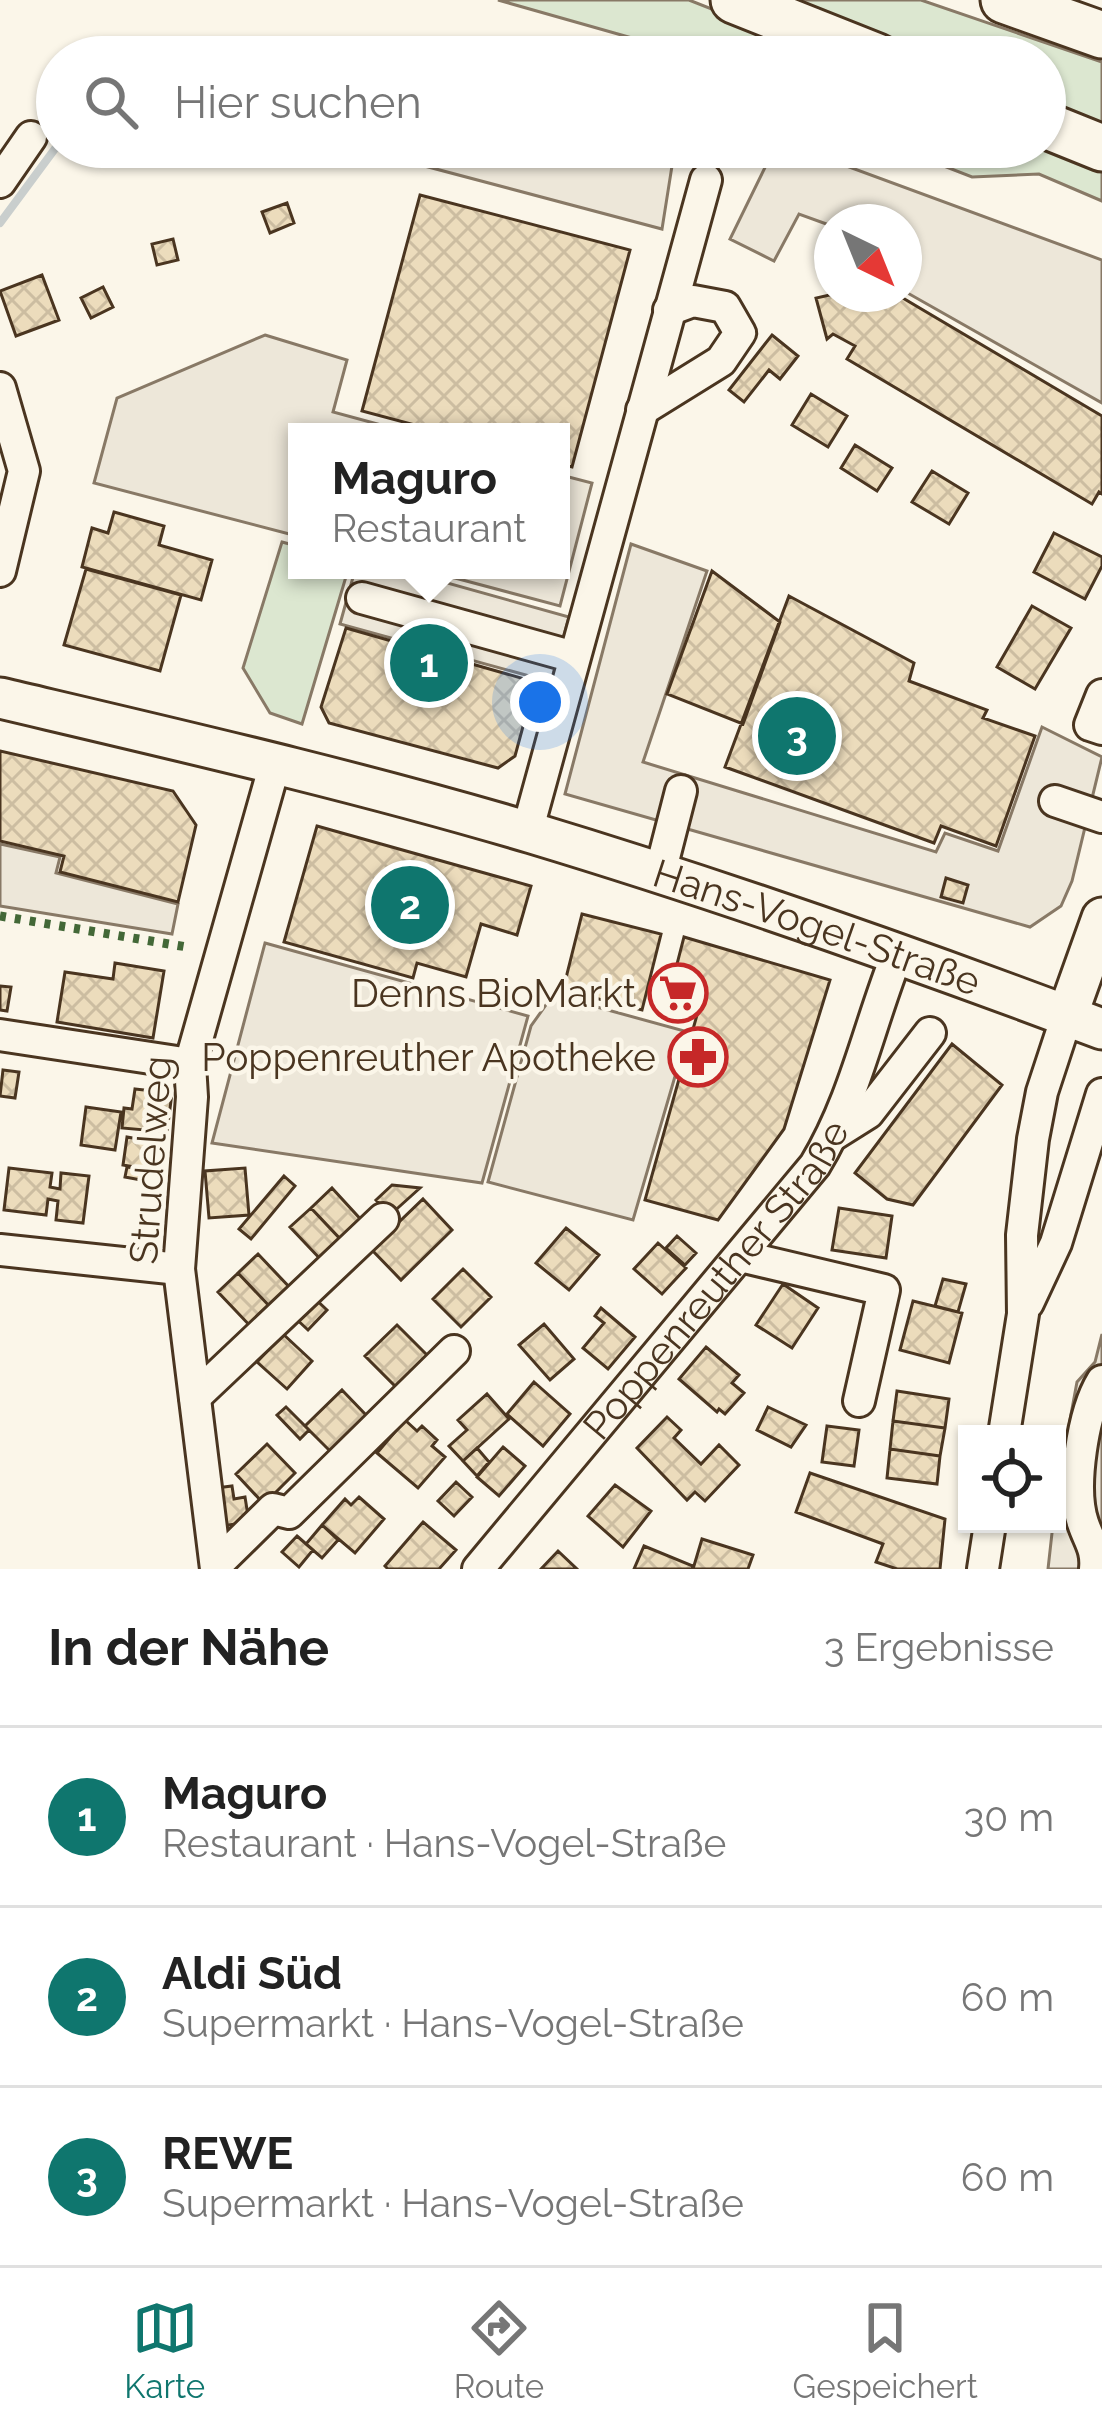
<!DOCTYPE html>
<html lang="de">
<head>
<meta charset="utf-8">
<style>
	:root { --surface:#fff; --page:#f2f2f2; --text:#222; --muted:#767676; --line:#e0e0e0; --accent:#0f766e }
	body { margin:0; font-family:Raleway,sans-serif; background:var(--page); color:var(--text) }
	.controls { position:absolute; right:36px; bottom:36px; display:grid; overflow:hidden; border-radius:0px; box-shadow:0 3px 9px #0004 }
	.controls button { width:108px; height:108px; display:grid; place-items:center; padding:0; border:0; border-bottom:3px solid var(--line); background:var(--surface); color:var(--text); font:60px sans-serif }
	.compass { position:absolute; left:814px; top:204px; width:108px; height:108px; border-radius:50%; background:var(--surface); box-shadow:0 3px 9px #0004; rotate:137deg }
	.you { position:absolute; left:540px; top:702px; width:42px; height:42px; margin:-30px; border:9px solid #fff; border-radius:50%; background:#1a73e8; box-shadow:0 0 0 18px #1a73e833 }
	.badge { display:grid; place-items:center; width:78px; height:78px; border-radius:50%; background:var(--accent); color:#fff; font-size:39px; font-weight:700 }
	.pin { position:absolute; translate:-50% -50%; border:6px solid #fff; box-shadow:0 3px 12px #0006 }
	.popup { position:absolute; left:288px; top:423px; width:282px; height:156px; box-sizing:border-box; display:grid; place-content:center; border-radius:0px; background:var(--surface); filter:drop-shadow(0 3px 9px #0005); font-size:39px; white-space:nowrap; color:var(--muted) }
	.popup b { font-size:45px; color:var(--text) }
	.popup::after { content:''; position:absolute; left:50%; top:100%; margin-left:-24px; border:24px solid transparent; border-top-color:var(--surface) }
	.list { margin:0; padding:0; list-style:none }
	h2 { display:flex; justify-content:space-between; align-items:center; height:156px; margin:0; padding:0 48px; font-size:51px }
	h2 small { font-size:39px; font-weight:400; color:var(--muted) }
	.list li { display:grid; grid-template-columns:78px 1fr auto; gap:36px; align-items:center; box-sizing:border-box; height:180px; padding:0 48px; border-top:3px solid var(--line) }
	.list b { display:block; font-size:45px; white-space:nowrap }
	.list p { margin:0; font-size:39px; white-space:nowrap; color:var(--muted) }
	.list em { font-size:39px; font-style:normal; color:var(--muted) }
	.icon { flex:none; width:66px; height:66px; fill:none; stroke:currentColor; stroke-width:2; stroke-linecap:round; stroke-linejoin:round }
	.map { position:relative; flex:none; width:1102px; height:1569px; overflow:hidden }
	.search { position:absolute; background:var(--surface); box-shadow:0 3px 9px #0004; left:36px; right:36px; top:36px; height:132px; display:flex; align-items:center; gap:30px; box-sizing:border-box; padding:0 42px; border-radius:66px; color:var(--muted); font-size:45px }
	.sheet { height:696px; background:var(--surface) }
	nav { display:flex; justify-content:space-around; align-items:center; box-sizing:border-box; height:168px; border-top:3px solid var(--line); background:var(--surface); font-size:33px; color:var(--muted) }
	nav a { display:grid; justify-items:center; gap:6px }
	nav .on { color:var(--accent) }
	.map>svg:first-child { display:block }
	.grass { fill:#dce7d0; stroke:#887966; stroke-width:3 }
	.parking { fill:#ede7d9; stroke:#887966; stroke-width:3 }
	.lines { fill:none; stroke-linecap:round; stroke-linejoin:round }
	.stream { stroke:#c9cecd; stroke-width:8 }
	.building { fill:url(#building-cross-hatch); stroke:#4a3520; stroke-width:3 }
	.minor-casing { stroke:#4a3520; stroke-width:36 }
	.major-casing { stroke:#4a3520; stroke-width:45 }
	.highway-casing { stroke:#4a3520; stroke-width:51 }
	.minor { stroke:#fbf6e9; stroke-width:30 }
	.major { stroke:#fbf6e9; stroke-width:39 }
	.highway { stroke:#fbf6e9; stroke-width:45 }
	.hedge { stroke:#436837; stroke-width:9; stroke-dasharray:6 9; stroke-linecap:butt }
	.labels { text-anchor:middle; stroke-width:9; stroke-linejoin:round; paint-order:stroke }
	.street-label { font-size:39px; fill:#4a3520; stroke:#fbf6e9 }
	.poi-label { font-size:39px; fill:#4a3520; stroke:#fbf6e9; text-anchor:end }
</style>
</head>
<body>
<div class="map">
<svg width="1102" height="1569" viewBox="0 0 1102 1569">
	<defs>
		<pattern id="building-cross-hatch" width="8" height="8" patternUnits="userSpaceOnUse" patternTransform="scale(3)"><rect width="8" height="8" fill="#ecdcbc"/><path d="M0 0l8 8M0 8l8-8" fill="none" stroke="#ccbda1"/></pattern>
	</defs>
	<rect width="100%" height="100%" fill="#fbf6e9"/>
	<path class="grass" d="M 498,0 L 689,0 L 833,57 L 699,57 Z
		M 777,0 L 921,0 L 1102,62 L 1102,130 L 1045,107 L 1045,57 L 924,57 Z
		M 895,147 L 1045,147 L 1102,165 L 1102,201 L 1039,174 L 972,177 Z
		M 282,542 L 297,546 L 297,570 L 348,570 L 302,724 L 270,713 L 243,668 Z"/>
	<path class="parking" d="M 403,147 L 675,147 L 662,229 L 402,160 Z
		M 775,147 L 795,147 L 1102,260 L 1102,403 L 904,291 L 904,222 L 832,222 L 832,226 L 799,214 L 774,261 L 730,239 Z
		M 265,335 L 347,360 L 333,412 L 407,432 L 297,432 L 297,536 L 94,483 L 117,398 Z
		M 561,475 L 592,483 L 560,606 L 425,570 L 561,570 Z
		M 631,544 L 707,571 L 643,762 L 936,852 L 945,833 L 998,851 L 1042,727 L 1102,757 L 1072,881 L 1061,906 L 1030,927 L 565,794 Z
		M 355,570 L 401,570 L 569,617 L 551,682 L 340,624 Z
		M 0,844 L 60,857 L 56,873 L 178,904 L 172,934 L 0,906 Z
		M 265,943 L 528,1016 L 482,1183 L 212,1143 Z
		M 553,995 L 688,1032 L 633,1220 L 488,1182 L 531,1026 Z
		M 1102,1334 L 1102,1569 L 1048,1569 L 1053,1524 L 1057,1524 L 1057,1490 L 1077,1382 L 1095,1362 Z"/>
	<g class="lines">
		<path class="stream" d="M 942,147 L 992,164
			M 0,223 L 57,146"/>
	</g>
	<path class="building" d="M 420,195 L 630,250 L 572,467 L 561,464 L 561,432 L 441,432 L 362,411 Z
		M 287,203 L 294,223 L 270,233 L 262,212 Z
		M 173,239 L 178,260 L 157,265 L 152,244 Z
		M 42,275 L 59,320 L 16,336 L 0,291 Z
		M 103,287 L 113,307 L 91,318 L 81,298 Z
		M 834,294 L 865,294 L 879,303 L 884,294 L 896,294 L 1102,416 L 1102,494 L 1099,492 L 1092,504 L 847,359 L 855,346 L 833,334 L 827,339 L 816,298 Z
		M 772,335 L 798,356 L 780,379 L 769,370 L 744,402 L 729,390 Z
		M 811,394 L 847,416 L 828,447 L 792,425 Z
		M 855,445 L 892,468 L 877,491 L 841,468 Z
		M 932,471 L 968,493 L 949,524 L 912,502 Z
		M 114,512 L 164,526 L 159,545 L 212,560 L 201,600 L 82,567 L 92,528 L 108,533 Z
		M 1054,533 L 1102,557 L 1102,566 L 1085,599 L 1034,572 Z
		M 86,569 L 181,595 L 160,671 L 64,645 Z
		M 712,571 L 780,622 L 743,724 L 667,694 Z
		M 789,596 L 914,663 L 909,681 L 987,710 L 983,718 L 1035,736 L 996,846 L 941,826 L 934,843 L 725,767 Z
		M 1032,606 L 1071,628 L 1035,689 L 997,667 Z
		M 346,628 L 535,682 L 515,756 L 498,768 L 329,723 L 321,707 Z
		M 0,751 L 173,791 L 196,825 L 178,902 L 60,872 L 64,856 L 0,841 Z
		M 317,826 L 531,886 L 517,935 L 481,924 L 466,977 L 417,963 L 413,978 L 284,942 Z
		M 946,878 L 968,885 L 963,903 L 941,897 Z
		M 582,914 L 661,934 L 642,1010 L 563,990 Z
		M 684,937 L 830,980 L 784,1129 L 718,1220 L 645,1200 L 697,1015 L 666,1007 Z
		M 115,963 L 164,971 L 153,1038 L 57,1022 L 65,972 L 113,979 Z
		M 0,986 L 11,987 L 7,1011 L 0,1010 Z
		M 952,1044 L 1002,1085 L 913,1205 L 887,1199 L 855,1173 Z
		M 3,1070 L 19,1072 L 15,1098 L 0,1096 Z
		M 135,1089 L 172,1093 L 167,1132 L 122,1128 L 124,1108 L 132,1109 Z
		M 86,1107 L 121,1112 L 115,1150 L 81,1145 Z
		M 127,1137 L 150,1141 L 146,1169 L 123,1165 Z
		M 127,1167 L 142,1169 L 141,1180 L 125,1177 Z
		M 9,1168 L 52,1173 L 50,1187 L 60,1189 L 61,1173 L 89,1176 L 83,1223 L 56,1220 L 58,1201 L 48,1199 L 46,1215 L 4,1210 Z
		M 245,1168 L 249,1215 L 209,1218 L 205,1171 Z
		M 284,1176 L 295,1186 L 251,1239 L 239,1229 Z
		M 392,1185 L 420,1188 L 390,1215 L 376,1200 Z
		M 332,1188 L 365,1224 L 345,1244 L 311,1208 Z
		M 423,1199 L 452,1230 L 401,1280 L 371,1249 Z
		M 311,1208 L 345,1244 L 324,1263 L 290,1227 Z
		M 839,1208 L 892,1216 L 886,1258 L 832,1250 Z
		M 566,1228 L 599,1255 L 569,1290 L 536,1263 Z
		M 677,1236 L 696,1253 L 685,1265 L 666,1248 Z
		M 658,1243 L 686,1268 L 662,1294 L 634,1269 Z
		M 258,1254 L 294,1292 L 274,1311 L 238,1273 Z
		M 463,1269 L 491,1297 L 461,1327 L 433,1299 Z
		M 238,1273 L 274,1311 L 254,1330 L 218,1292 Z
		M 943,1279 L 966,1284 L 958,1312 L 935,1306 Z
		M 783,1284 L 818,1308 L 792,1348 L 756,1325 Z
		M 310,1294 L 327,1310 L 308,1330 L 291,1314 Z
		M 913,1301 L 962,1313 L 949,1363 L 900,1350 Z
		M 601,1308 L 635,1337 L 608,1369 L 583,1348 L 604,1323 L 595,1316 Z
		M 544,1324 L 574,1359 L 550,1380 L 519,1345 Z
		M 397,1325 L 429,1357 L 398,1389 L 365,1356 Z
		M 283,1334 L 312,1361 L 287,1389 L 257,1362 Z
		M 706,1347 L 739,1375 L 732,1383 L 744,1393 L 725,1414 L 719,1409 L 717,1412 L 679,1379 Z
		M 534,1382 L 570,1414 L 543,1446 L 507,1414 Z
		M 342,1390 L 367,1416 L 331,1452 L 305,1426 Z
		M 897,1391 L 949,1399 L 945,1428 L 893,1421 Z
		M 487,1394 L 509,1419 L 463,1461 L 449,1446 L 467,1430 L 458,1420 Z
		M 286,1407 L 309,1430 L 300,1439 L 277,1415 Z
		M 768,1407 L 806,1425 L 791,1447 L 757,1430 Z
		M 667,1417 L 681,1430 L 674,1438 L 701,1464 L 719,1445 L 739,1465 L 705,1501 L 695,1492 L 687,1500 L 637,1448 Z
		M 405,1420 L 417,1431 L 422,1426 L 437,1440 L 432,1446 L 445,1457 L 418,1488 L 377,1453 Z
		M 893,1421 L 945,1428 L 940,1456 L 890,1449 Z
		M 827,1426 L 859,1430 L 854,1466 L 822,1462 Z
		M 267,1444 L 295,1473 L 264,1504 L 236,1474 Z
		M 503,1447 L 525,1466 L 499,1496 L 477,1477 Z
		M 477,1448 L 489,1462 L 477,1476 L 463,1461 Z
		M 890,1449 L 940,1456 L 937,1484 L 887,1478 Z
		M 810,1473 L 945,1519 L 940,1569 L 897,1569 L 876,1562 L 883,1544 L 796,1512 Z
		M 456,1482 L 472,1497 L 454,1516 L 438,1501 Z
		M 615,1485 L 651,1511 L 623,1547 L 588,1516 Z
		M 232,1486 L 234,1499 L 245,1497 L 249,1522 L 222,1526 L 216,1488 Z
		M 359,1497 L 384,1519 L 355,1553 L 322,1525 L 345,1499 L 351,1505 Z
		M 423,1522 L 456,1550 L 439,1569 L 388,1569 L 385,1566 Z
		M 322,1525 L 338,1540 L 322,1558 L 306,1544 Z
		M 297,1536 L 313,1550 L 299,1567 L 282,1552 Z
		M 702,1539 L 753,1555 L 748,1569 L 693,1569 Z
		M 644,1546 L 693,1566 L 692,1569 L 634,1569 Z
		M 558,1551 L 577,1569 L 541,1569 Z"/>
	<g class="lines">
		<defs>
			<g id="minor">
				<path d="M 0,182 L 31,137"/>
				<path d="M 0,388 L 24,471 L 0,571"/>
				<path d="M 642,410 L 721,361 L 740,333 L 725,307 L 693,301 L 669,310"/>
				<path d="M 362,598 L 574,657"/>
				<path d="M 1102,695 L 1090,725 L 1102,729"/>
				<path d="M 1055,801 L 1102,817"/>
				<path d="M 527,832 L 706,180"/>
				<path d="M 660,873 L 681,791"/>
				<path d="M 0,1035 L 190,1064"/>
				<path d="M 833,1135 L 868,1113 L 930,1033"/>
				<path d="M 0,1250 L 179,1269"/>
				<path d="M 740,1256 L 884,1290 L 859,1401"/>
				<path d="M 1028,1303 L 1056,1243 L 1102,1094"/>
				<path d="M 195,1397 L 383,1219"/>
				<path d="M 1004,1434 L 1023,1314 L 1022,1235 L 1033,1139 L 1042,1092 L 1067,1016"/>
				<path d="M 216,1565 L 273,1509 L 289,1513 L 454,1351"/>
				<path d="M 216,1569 L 179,1269 L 192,1097 L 190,1064 L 275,764"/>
				<path id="s1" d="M 478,1569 L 815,1165 C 855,1099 869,1025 897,955"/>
				<path d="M 983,1569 L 990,1524"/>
				<path d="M 1095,1569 C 1097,1549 1089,1541 1083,1523 C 1071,1488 1083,1412 1102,1381"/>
			</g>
			<g id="major">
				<path id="s2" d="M 0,698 C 178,740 357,781 532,833 C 724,891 914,958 1102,1029"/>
				<path d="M 1067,1016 L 1102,918"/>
			</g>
			<path id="highway" d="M 734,0 L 877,57
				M 1004,0 L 1102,35
				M 1045,125 L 1102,148"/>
		</defs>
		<use href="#minor" class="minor-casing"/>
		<use href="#major" class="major-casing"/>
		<use href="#highway" class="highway-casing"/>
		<use href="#minor" class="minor"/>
		<use href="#major" class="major"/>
		<use href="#highway" class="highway"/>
		<path class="hedge" d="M 0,916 L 187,947"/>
	</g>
	<defs>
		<symbol id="supermarket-ring" viewBox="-11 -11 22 22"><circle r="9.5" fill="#fbf6e9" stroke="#c62828" stroke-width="1.5"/><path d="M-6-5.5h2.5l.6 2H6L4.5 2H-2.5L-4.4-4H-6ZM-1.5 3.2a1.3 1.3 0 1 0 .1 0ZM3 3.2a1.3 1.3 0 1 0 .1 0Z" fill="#c62828"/></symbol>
		<symbol id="pharmacy-ring" viewBox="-11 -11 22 22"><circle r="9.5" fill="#fbf6e9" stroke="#c62828" stroke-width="1.5"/><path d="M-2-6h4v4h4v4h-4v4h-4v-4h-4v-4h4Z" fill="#c62828"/></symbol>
	</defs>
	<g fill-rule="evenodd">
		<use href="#supermarket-ring" x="645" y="960" width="66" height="66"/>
		<use href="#pharmacy-ring" x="665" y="1024" width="66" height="66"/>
	</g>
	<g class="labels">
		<g class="street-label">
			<text dy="14" stroke="none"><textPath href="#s2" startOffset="849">Hans-Vogel-Straße</textPath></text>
			<text transform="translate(150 1160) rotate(-86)" y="14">Strudelweg</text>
			<text dy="14" stroke="none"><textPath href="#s1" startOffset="375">Poppenreuther Straße</textPath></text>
		</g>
		<g class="poi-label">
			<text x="636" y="1007">Denns BioMarkt</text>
			<text x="656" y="1071">Poppenreuther Apotheke</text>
		</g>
	</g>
</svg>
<div class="controls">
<button><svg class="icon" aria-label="locate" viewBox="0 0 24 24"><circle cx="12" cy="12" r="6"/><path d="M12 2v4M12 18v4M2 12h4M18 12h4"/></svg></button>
</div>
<svg class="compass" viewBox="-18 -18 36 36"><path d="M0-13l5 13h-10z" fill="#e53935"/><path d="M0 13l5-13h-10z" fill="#767676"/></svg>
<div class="you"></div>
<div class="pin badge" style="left:429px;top:663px">1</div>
<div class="popup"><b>Maguro</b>Restaurant</div>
<div class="pin badge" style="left:410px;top:905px">2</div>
<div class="pin badge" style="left:797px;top:736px">3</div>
<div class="search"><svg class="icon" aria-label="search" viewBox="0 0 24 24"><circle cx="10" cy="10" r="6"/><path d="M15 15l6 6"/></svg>Hier suchen</div>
</div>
<section class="sheet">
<h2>In der Nähe<small>3 Ergebnisse</small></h2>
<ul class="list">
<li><span class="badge">1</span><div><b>Maguro</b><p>Restaurant · Hans-Vogel-Straße</p></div><em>30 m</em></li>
<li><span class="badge">2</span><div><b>Aldi Süd</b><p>Supermarkt · Hans-Vogel-Straße</p></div><em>60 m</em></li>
<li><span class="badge">3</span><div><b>REWE</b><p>Supermarkt · Hans-Vogel-Straße</p></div><em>60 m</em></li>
</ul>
</section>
<nav>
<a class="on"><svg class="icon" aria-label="map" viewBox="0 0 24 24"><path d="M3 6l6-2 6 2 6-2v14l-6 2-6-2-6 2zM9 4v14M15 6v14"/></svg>Karte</a>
<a><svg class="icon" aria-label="directions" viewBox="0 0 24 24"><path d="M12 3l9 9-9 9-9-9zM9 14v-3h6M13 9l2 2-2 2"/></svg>Route</a>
<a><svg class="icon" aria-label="saved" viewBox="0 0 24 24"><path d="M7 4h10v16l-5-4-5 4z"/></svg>Gespeichert</a>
</nav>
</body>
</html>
